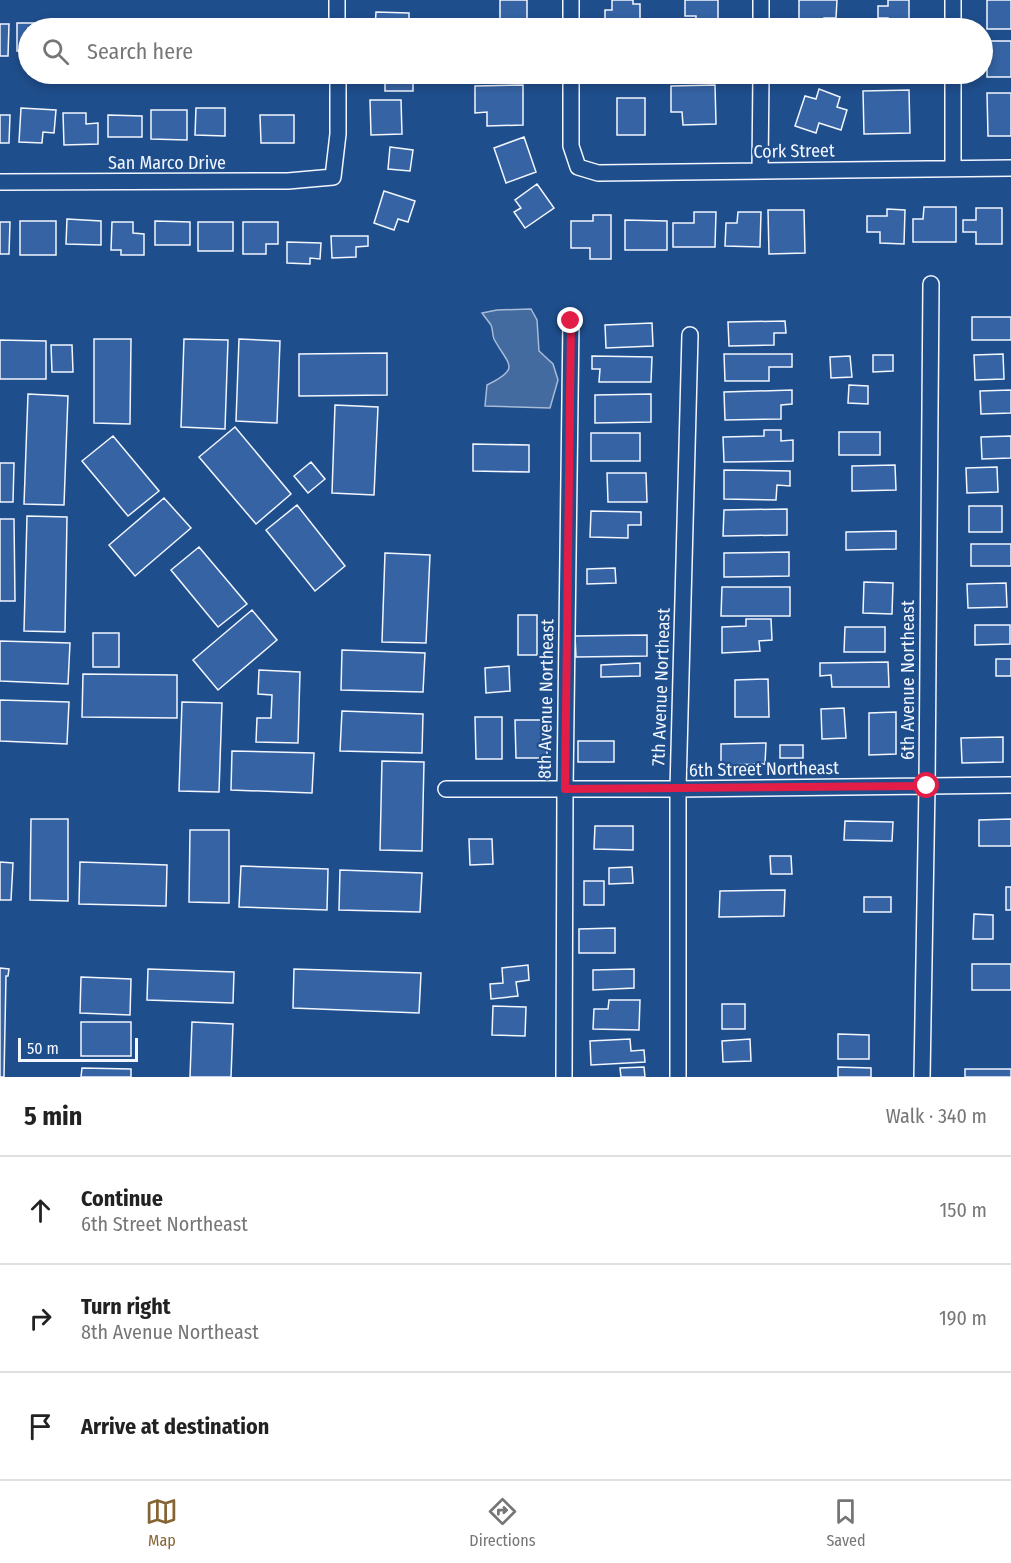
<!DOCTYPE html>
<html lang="en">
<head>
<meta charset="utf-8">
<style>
	:root { --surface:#fff; --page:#f2f2f2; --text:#222; --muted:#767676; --line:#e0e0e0; --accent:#856535 }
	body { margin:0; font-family:"Fira Sans Condensed",sans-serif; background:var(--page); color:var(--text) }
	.scale { position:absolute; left:18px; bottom:15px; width:120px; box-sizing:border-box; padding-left:6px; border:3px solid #f2f6ff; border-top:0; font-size:16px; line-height:21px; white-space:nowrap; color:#f2f6ff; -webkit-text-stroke:4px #1f4e8c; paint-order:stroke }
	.stop { position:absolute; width:18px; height:18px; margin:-14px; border:4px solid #e11d48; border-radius:50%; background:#fff }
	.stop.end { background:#e11d48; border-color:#fff; box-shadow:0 2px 6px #0008 }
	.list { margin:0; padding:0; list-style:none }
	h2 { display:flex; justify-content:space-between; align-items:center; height:78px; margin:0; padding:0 24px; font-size:26px }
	h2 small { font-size:20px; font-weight:400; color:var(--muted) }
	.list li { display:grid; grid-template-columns:39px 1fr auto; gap:18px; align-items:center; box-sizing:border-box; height:108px; padding:0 24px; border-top:2px solid var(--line) }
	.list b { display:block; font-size:22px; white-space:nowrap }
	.list p { margin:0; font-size:20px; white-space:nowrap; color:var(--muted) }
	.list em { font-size:20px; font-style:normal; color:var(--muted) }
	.icon { flex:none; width:33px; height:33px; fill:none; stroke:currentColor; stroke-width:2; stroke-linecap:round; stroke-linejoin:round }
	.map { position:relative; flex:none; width:1011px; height:1077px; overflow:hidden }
	.search { position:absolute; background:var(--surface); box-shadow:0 3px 9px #0003; left:18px; right:18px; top:18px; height:66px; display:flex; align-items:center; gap:15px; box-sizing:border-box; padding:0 21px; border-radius:33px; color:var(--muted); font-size:22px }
	.sheet { height:402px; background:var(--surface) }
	nav { display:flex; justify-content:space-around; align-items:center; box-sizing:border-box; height:84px; border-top:2px solid var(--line); background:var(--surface); font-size:16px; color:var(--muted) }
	nav a { display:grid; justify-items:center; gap:3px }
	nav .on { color:var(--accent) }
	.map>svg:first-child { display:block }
	.water { fill:#446ba0; stroke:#a8bbd7; stroke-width:1.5 }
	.building { fill:#3563a3; stroke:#f2f6ff; stroke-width:1.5 }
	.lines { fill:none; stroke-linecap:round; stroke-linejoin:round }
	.street-casing { stroke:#f2f6ff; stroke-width:18 }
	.street { stroke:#1f4e8c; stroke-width:15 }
	.route { stroke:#e11d48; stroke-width:8 }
	.labels { text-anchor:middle; stroke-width:4.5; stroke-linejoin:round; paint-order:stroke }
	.street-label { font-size:18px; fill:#f2f6ff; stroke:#1f4e8c }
</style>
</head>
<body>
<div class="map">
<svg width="1011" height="1077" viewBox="0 0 1011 1077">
	<rect width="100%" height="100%" fill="#1f4e8c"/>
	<path class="water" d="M 531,309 L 537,320 L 539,351 L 553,364 L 558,380 L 550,408 L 485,406 L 487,385 C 522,368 508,365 494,339 C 492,334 493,329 491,325 C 488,321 485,317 482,313 L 497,310 Z"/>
	<path class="building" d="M 500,0 L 527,0 L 527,28 L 500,28 Z
		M 612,0 L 633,0 L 633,4 L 640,4 L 640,28 L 605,27 L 605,10 L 612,10 Z
		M 685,0 L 718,0 L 718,27 L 696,28 L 696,16 L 685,16 Z
		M 799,0 L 837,0 L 836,18 L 824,18 L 824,28 L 799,28 Z
		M 888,0 L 909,0 L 909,28 L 888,28 L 888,18 L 878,18 L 878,6 L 888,6 Z
		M 987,0 L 1011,0 L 1011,29 L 987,29 Z
		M 376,12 L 409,13 L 409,28 L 375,28 Z
		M 17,23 L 53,23 L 53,28 L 28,28 L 28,52 L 17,51 Z
		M 62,23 L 97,23 L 97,28 L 62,28 Z
		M 186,23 L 187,28 L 152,28 L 152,24 Z
		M 198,23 L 221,24 L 221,28 L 198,28 Z
		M 0,24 L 9,24 L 8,56 L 0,56 Z
		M 106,24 L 141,24 L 141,28 L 106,28 Z
		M 987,41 L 1011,41 L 1011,77 L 987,77 Z
		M 263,74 L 289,74 L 289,81 L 263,80 Z
		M 385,74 L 413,74 L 413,91 L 385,91 Z
		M 494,74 L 527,74 L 526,77 L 494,77 Z
		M 685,74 L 712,74 L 712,78 L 685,79 Z
		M 796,74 L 829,74 L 829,78 L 796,78 Z
		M 878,74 L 900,74 L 900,78 L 878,78 Z
		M 523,85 L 523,125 L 487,126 L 487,112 L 475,113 L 475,86 Z
		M 715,85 L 716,124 L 683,125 L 682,112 L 671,112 L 671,86 Z
		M 819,89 L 840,97 L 837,107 L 847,110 L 841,130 L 819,123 L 816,133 L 795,126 L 805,96 L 816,99 Z
		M 909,90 L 910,133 L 864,134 L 863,91 Z
		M 987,93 L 1011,93 L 1011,136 L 988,136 Z
		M 617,98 L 645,98 L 645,135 L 617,135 Z
		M 370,100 L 401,100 L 402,134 L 371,135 Z
		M 21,108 L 56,110 L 54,133 L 43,132 L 42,143 L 19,142 Z
		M 196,108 L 225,108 L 225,136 L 195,135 Z
		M 151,110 L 187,110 L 187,140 L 151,139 Z
		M 63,113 L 86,113 L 86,124 L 98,123 L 98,144 L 64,145 Z
		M 0,115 L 10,115 L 9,143 L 0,143 Z
		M 108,115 L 142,116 L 142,137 L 108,137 Z
		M 260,115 L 294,115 L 294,143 L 261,143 Z
		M 524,137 L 536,172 L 506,183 L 494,148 Z
		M 390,147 L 413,150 L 410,171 L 388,169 Z
		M 537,184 L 554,208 L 525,228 L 514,212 L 521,208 L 515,200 Z
		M 384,191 L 415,201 L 408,222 L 398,219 L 394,230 L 374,223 Z
		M 924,207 L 956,207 L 956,242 L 913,242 L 913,219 L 923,219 Z
		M 976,208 L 1002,208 L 1002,244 L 976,244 L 976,232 L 963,232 L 963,220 L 976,220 Z
		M 887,209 L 905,210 L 904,244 L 880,243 L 880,232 L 867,232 L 867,216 L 887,216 Z
		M 768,210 L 804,210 L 805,253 L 769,254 Z
		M 694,212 L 716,212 L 715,247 L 673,247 L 673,223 L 694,223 Z
		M 738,212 L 761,212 L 760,247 L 725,246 L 726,223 L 737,223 Z
		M 593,215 L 611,215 L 611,259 L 590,259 L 590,248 L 571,248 L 571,221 L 593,221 Z
		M 67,219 L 101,221 L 101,245 L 66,244 Z
		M 625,220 L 667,221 L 667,250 L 625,250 Z
		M 20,221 L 56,221 L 56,255 L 20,255 Z
		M 155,221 L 190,222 L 190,245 L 155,245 Z
		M 0,222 L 10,222 L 9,254 L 0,254 Z
		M 112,222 L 133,222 L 133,233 L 144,234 L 144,255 L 121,255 L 121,250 L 111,250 Z
		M 198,222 L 233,222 L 233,251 L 198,251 Z
		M 243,222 L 278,222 L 278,244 L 266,244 L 266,254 L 243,254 Z
		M 331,236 L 368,236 L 368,246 L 356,247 L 356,257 L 332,258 Z
		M 287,242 L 321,243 L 320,259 L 310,258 L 310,264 L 287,263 Z
		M 972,317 L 1011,317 L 1011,340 L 972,340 Z
		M 785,321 L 786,333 L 774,333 L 774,345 L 729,346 L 728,322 Z
		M 652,323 L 653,346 L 606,348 L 605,325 Z
		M 94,339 L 131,339 L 130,424 L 94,423 Z
		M 184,339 L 228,340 L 225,429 L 181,427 Z
		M 239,339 L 280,341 L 277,423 L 236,421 Z
		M 0,340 L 46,341 L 46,379 L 0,379 Z
		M 51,345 L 72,345 L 73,372 L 52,372 Z
		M 387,353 L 387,395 L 299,396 L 299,354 Z
		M 724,354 L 792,354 L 792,367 L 769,367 L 769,381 L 725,381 Z
		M 1003,354 L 1004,379 L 975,380 L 974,355 Z
		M 873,355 L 893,355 L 893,371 L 873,372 Z
		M 592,356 L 652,357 L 651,382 L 599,382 L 600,369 L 592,369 Z
		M 850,356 L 852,377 L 831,378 L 830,357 Z
		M 849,385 L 868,386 L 868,404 L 848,403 Z
		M 792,390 L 792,404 L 781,405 L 781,419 L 725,420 L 724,392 Z
		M 1011,390 L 1011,413 L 981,414 L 980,391 Z
		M 28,394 L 68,396 L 64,505 L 24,504 Z
		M 651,394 L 651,422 L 595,423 L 595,395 Z
		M 335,405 L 378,407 L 374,495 L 332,493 Z
		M 235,427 L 291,494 L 256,524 L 199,457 Z
		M 764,430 L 781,430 L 781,441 L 793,440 L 793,461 L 724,462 L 723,437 L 764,436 Z
		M 839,432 L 880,432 L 880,455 L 839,455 Z
		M 591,433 L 640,433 L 640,461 L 591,461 Z
		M 113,436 L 159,491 L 128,516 L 82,461 Z
		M 1011,436 L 1011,458 L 982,459 L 981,437 Z
		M 473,444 L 529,445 L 529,472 L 473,471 Z
		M 311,462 L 325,479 L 308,493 L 294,476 Z
		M 0,463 L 14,463 L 13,502 L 0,502 Z
		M 895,465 L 896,490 L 852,491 L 852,466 Z
		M 997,467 L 998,492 L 967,493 L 966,468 Z
		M 724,470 L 790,471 L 790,486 L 777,485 L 776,500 L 724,499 Z
		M 607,473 L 646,473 L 647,502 L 608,502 Z
		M 164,498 L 191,528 L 135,576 L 109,545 Z
		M 297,505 L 345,566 L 315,591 L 266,530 Z
		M 969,506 L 1002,506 L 1002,532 L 969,532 Z
		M 787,509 L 787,535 L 723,536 L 724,510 Z
		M 591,511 L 641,512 L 641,525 L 628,525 L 628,538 L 590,537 Z
		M 27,516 L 67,517 L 65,632 L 24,631 Z
		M 0,519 L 14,519 L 15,601 L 0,601 Z
		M 896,531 L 896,549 L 846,550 L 846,532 Z
		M 971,544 L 1011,544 L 1011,566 L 971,566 Z
		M 199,547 L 247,604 L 218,627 L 171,570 Z
		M 789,552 L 789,576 L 724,577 L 724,553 Z
		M 385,553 L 430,555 L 426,643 L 382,642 Z
		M 615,568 L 616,583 L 587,584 L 587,569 Z
		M 864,582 L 893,583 L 892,614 L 863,613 Z
		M 1006,583 L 1007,607 L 968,608 L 967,584 Z
		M 722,587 L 790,587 L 790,616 L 721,616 Z
		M 252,610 L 277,640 L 218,690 L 193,660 Z
		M 518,615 L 537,615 L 537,655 L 518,655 Z
		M 746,619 L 771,619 L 772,640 L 759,641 L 760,651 L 722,653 L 722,627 L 746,626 Z
		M 975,625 L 1010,625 L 1010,644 L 975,645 Z
		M 845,627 L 885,627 L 885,652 L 844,652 Z
		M 93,633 L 119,633 L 119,667 L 93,667 Z
		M 647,635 L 647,656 L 576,657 L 575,636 Z
		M 0,641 L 70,643 L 68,684 L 0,681 Z
		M 342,650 L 425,653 L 423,692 L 341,690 Z
		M 996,659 L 1011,659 L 1011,676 L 996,676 Z
		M 888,662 L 889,687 L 832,687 L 831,675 L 820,676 L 820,663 Z
		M 640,663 L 640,676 L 601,677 L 601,665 Z
		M 509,666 L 510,691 L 486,693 L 485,668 Z
		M 259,670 L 300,672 L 298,743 L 256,742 L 257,718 L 271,718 L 272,695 L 258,694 Z
		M 83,674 L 177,675 L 177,718 L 82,717 Z
		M 768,679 L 769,717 L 735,717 L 735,680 Z
		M 0,700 L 69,702 L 67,744 L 0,741 Z
		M 182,702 L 222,703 L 219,792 L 179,791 Z
		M 844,708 L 846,738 L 822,739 L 821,709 Z
		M 342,711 L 423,714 L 422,753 L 340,751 Z
		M 896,712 L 896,754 L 869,755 L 869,713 Z
		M 475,717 L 502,717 L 502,759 L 476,759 Z
		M 515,720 L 547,720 L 547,758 L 516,758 Z
		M 1003,737 L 1003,762 L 962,763 L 961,738 Z
		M 578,741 L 614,741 L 614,762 L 578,762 Z
		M 766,743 L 765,764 L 721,765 L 721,744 Z
		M 780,745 L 803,745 L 803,758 L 780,758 Z
		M 232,751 L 314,753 L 312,793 L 231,790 Z
		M 382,761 L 424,762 L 422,851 L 380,850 Z
		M 31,819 L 68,819 L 68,901 L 30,900 Z
		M 1011,819 L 1011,846 L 979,846 L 979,820 Z
		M 845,821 L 893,822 L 892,841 L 844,840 Z
		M 595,826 L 633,826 L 633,850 L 594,849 Z
		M 190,830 L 229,830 L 229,903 L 189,902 Z
		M 469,839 L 492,839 L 493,864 L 470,865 Z
		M 770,856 L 791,856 L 792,874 L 771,874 Z
		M 0,862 L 13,863 L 11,900 L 0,900 Z
		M 80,862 L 167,865 L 166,906 L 79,904 Z
		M 241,866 L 328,869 L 327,910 L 239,907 Z
		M 632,867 L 633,883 L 609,884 L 609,868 Z
		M 340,870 L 422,873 L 420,912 L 339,910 Z
		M 584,881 L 604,881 L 604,905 L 584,905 Z
		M 1006,887 L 1011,887 L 1011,910 L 1006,910 Z
		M 785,890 L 784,916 L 719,917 L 720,891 Z
		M 864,897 L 891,897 L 891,912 L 864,912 Z
		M 974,914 L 993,915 L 993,939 L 973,939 Z
		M 615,928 L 615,953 L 579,953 L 579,929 Z
		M 972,964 L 1011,964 L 1011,990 L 972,990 Z
		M 528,965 L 529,980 L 516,982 L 518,996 L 491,999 L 490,984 L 503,983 L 502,968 Z
		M 0,968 L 9,969 L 8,976 L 6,976 L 4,1077 L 0,1077 Z
		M 148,969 L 234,972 L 233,1003 L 147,1000 Z
		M 294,969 L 421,973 L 419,1013 L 293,1008 Z
		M 634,969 L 634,988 L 593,990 L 593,970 Z
		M 81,977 L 131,979 L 130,1015 L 80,1013 Z
		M 609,1000 L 640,1000 L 639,1030 L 593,1029 L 594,1009 L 608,1009 Z
		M 722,1004 L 745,1004 L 745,1029 L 722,1029 Z
		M 493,1006 L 526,1007 L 525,1036 L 492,1035 Z
		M 81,1022 L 131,1022 L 131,1056 L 81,1056 Z
		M 192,1022 L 233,1024 L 231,1077 L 190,1077 Z
		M 838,1034 L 869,1035 L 869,1059 L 838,1059 Z
		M 630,1039 L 631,1051 L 644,1050 L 645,1062 L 591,1065 L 590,1041 Z
		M 750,1039 L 751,1061 L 723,1062 L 722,1041 Z
		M 644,1067 L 645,1077 L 621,1077 L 620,1068 Z
		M 838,1067 L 871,1068 L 871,1077 L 838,1077 Z
		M 82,1068 L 131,1069 L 131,1077 L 81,1077 Z
		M 965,1069 L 1011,1069 L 1011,1077 L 965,1077 Z"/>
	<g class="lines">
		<defs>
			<path id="street" d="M 337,0 L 337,28
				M 571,28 L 571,0
				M 761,28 L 761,0
				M 953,28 L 953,0
				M 571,74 L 571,146 L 578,167 L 598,173 L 1011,168
				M 953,168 L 953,74
				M 760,170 L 761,74
				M 0,182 L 288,181 L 333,177 L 338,134 L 338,74
				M 446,789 L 678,789 L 1011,785
				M 564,1077 L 565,789 L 571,321
				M 678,1077 L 678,789 L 690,335
				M 922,1077 L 927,786 L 931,284"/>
		</defs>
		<use href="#street" class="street-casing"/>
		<use href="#street" class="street"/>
	</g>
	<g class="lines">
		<path class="route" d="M 571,321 L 565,789 L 927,786"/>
	</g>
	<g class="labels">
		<g class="street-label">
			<text transform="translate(794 151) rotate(-1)" y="6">Cork Street</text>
			<text x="167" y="169">San Marco Drive</text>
			<text transform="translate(908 680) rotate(-90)" y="6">6th Avenue Northeast</text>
			<text transform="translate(661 687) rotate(-88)" y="6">7th Avenue Northeast</text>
			<text transform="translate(546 699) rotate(-89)" y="6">8th Avenue Northeast</text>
			<text transform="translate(764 769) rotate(-1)" y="6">6th Street Northeast</text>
		</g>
	</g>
</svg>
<div class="scale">50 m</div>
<div class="stop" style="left:927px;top:786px"></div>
<div class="stop end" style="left:571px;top:321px"></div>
<div class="search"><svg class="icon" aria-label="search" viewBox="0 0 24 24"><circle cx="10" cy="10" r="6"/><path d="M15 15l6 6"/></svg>Search here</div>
</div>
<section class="sheet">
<h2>5 min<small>Walk · 340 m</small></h2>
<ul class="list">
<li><svg class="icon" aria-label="ahead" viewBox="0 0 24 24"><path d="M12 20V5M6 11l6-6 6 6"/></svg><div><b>Continue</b><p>6th Street Northeast</p></div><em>150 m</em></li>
<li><svg class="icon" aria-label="right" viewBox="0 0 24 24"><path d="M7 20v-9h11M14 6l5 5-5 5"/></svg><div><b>Turn right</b><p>8th Avenue Northeast</p></div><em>190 m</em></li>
<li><svg class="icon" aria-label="arrive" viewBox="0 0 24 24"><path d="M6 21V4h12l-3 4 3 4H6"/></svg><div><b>Arrive at destination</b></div></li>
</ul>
</section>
<nav>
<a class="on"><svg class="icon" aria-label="map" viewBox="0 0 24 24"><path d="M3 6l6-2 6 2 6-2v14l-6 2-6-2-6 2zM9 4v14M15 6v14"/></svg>Map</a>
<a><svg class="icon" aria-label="directions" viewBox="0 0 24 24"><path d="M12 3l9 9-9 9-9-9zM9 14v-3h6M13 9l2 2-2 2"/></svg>Directions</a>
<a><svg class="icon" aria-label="saved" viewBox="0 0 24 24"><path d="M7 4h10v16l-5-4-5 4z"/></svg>Saved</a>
</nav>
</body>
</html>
